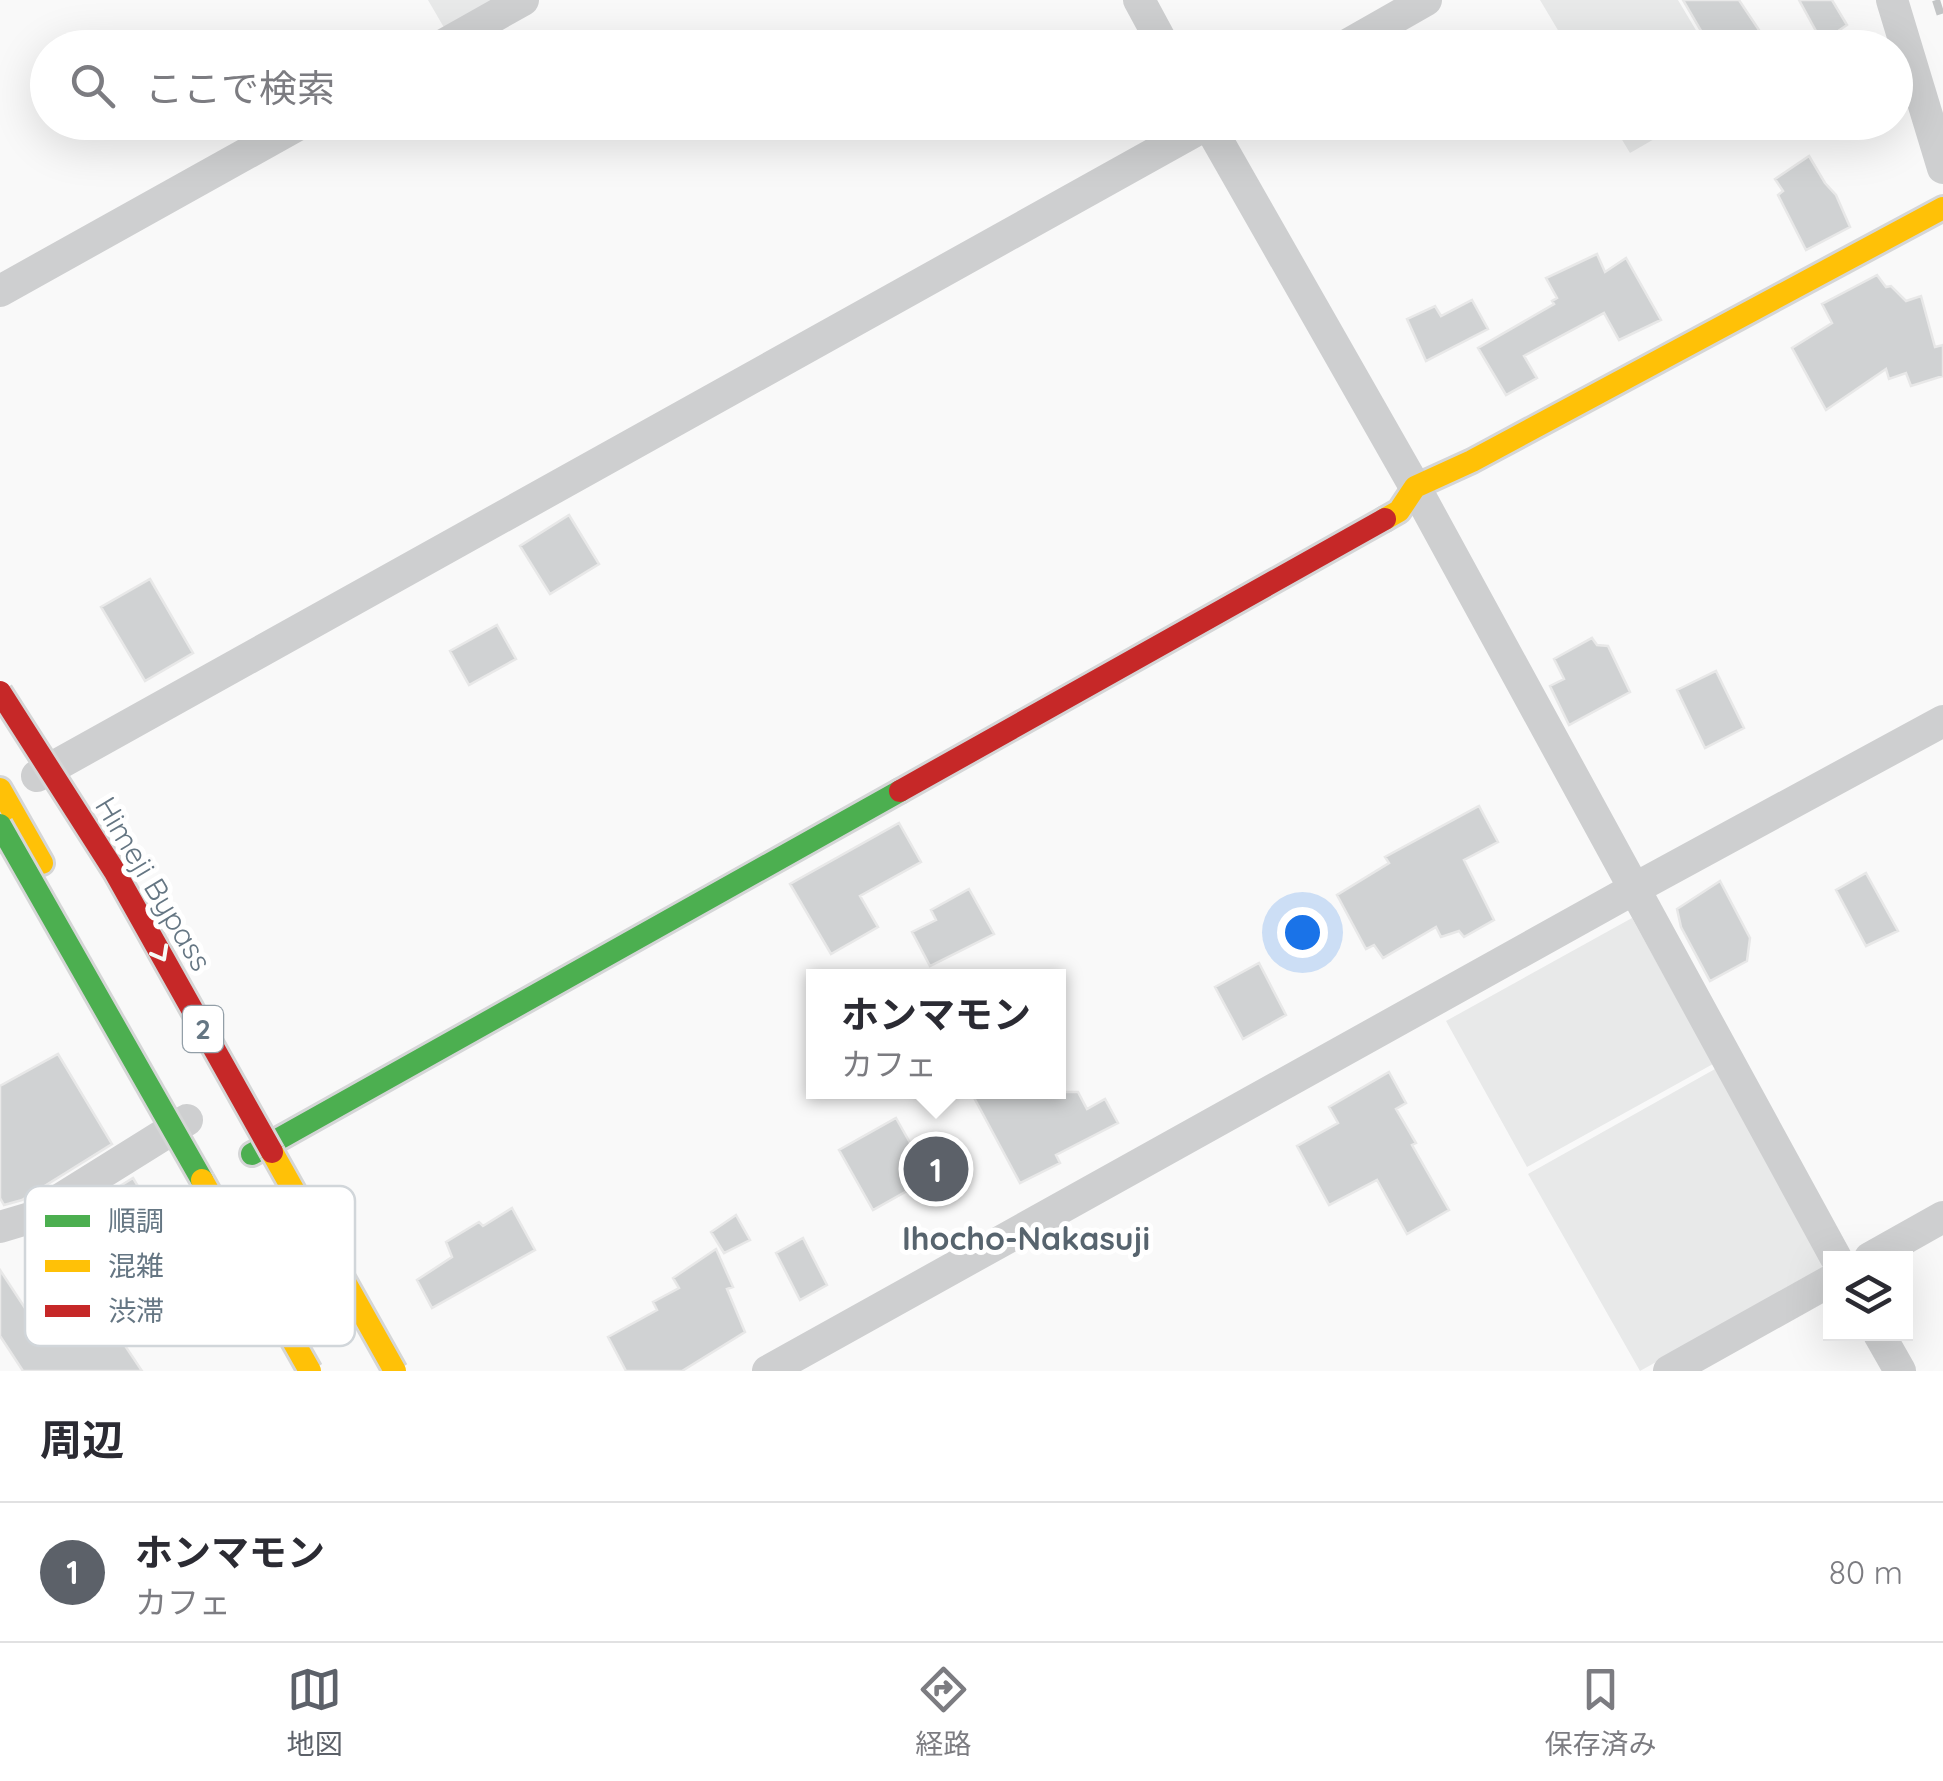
<!DOCTYPE html>
<html lang="ja">
<head>
<meta charset="utf-8">
<style>
	:root { --surface:#fff; --page:#f7f7f7; --text:#2b2b33; --muted:#7c7c81; --line:#e1e1e2; --accent:#5c6169 }
	body { margin:0; font-family:Quicksand,"Noto Sans JP",sans-serif; background:var(--page); color:var(--text) }
	.controls { position:absolute; right:30px; bottom:30px; display:grid; overflow:hidden; border-radius:0px; box-shadow:0 10px 40px #0002 }
	.controls button { width:90px; height:90px; display:grid; place-items:center; padding:0; border:0; border-bottom:2px solid var(--line); background:var(--surface); color:var(--text); font:50px sans-serif }
	.you { position:absolute; left:1302px; top:932px; width:35px; height:35px; margin:-25px; border:8px solid #fff; border-radius:50%; background:#1a73e8; box-shadow:0 0 0 15px #1a73e833 }
	.badge { display:grid; place-items:center; width:65px; height:65px; border-radius:50%; background:var(--accent); color:#fff; font-size:32px; font-weight:700 }
	.pin { position:absolute; translate:-50% -50%; border:5px solid #fff; box-shadow:0 2px 10px #0006 }
	.popup { position:absolute; left:806px; top:969px; width:260px; height:130px; box-sizing:border-box; display:grid; place-content:center; border-radius:0px; background:var(--surface); filter:drop-shadow(0 2px 8px #0005); font-size:32px; white-space:nowrap; color:var(--muted) }
	.popup b { font-size:38px; color:var(--text) }
	.popup::after { content:''; position:absolute; left:50%; top:100%; margin-left:-20px; border:20px solid transparent; border-top-color:var(--surface) }
	.list { margin:0; padding:0; list-style:none }
	h2 { display:flex; justify-content:space-between; align-items:center; height:130px; margin:0; padding:0 40px; font-size:42px }
	h2 small { font-size:32px; font-weight:400; color:var(--muted) }
	.list li { display:grid; grid-template-columns:65px 1fr auto; gap:30px; align-items:center; box-sizing:border-box; height:140px; padding:0 40px; border-top:2px solid var(--line) }
	.list b { display:block; font-size:38px; white-space:nowrap }
	.list p { margin:0; font-size:32px; white-space:nowrap; color:var(--muted) }
	.list em { font-size:32px; font-style:normal; color:var(--muted) }
	.icon { flex:none; width:55px; height:55px; fill:none; stroke:currentColor; stroke-width:2; stroke-linecap:round; stroke-linejoin:round }
	.map { position:relative; flex:none; width:1943px; height:1371px; overflow:hidden }
	.search { position:absolute; background:var(--surface); box-shadow:0 10px 40px #0002; left:30px; right:30px; top:30px; height:110px; display:flex; align-items:center; gap:25px; box-sizing:border-box; padding:0 35px; border-radius:55px; color:var(--muted); font-size:38px }
	.sheet { height:270px; background:var(--surface) }
	nav { display:flex; justify-content:space-around; align-items:center; box-sizing:border-box; height:140px; border-top:2px solid var(--line); background:var(--surface); font-size:28px; color:var(--muted) }
	nav a { display:grid; justify-items:center; gap:5px }
	nav .on { color:var(--accent) }
	.map>svg:first-child { display:block }
	.built { fill:#e8e9e9 }
	.building { fill:#d0d2d3; stroke:#e8e8e8; stroke-width:2.5 }
	.lines { fill:none; stroke-linecap:round; stroke-linejoin:round }
	.fast-casing { stroke:#d5d6d7; stroke-width:28 }
	.slow-casing { stroke:#d5d6d7; stroke-width:28 }
	.jam-casing { stroke:#d5d6d7; stroke-width:28 }
	.street { stroke:#cecfd0; stroke-width:32 }
	.fast { stroke:#4caf50; stroke-width:22 }
	.slow { stroke:#ffc107; stroke-width:22 }
	.jam { stroke:#c62828; stroke-width:22 }
	.rail { stroke:#c3c5c6; stroke-width:8; stroke-dasharray:15 8; stroke-linecap:butt }
	.fast-bridge-casing { stroke:#d5d6d6; stroke-width:28; stroke-linecap:butt }
	.slow-bridge-casing { stroke:#d5d6d6; stroke-width:28; stroke-linecap:butt }
	.jam-bridge-casing { stroke:#d5d6d6; stroke-width:28; stroke-linecap:butt }
	.fast-bridge { stroke:#4caf50; stroke-width:22 }
	.slow-bridge { stroke:#ffc107; stroke-width:22 }
	.jam-bridge { stroke:#c62828; stroke-width:22 }
	.oneway { stroke:#f6fbf6 }
	.labels { text-anchor:middle; stroke-width:10; stroke-linejoin:round; paint-order:stroke }
	.shield { fill:#fff; stroke:#939fa8; stroke-width:2.5 }
	.shield-label { font-size:28px; font-weight:bold; fill:#657683 }
	.street-label { font-size:30px; fill:#657683; stroke:#fff }
	.neighbourhood-label { font-size:32px; font-weight:bold; fill:#57646e; stroke:#fff }
	.key { fill:#fff; stroke:#d1d6da; stroke-width:2.5 }
	.key-label { font-size:28px; fill:#657683 }
</style>
</head>
<body>
<div class="map">
<svg width="1943" height="1371" viewBox="0 0 1943 1371">
	<rect width="100%" height="100%" fill="#f9f9f9"/>
	<path class="built" d="M 428,0 L 500,0 L 446,31 Z
		M 1540,0 L 1678,0 L 1706,47 L 1568,47 Z
		M 1612,123 L 1682,123 L 1630,153 Z
		M 1632,918 L 1713,1064 L 1527,1167 L 1446,1021 Z
		M 1715,1069 L 1827,1266 L 1640,1371 L 1528,1174 Z"/>
	<path class="building" d="M 1683,0 L 1739,0 L 1771,48 L 1711,48 Z
		M 1799,0 L 1832,0 L 1847,25 L 1822,42 Z
		M 1809,156 L 1825,183 L 1836,195 L 1850,227 L 1806,250 L 1778,195 L 1783,191 L 1775,179 Z
		M 1597,254 L 1605,272 L 1626,258 L 1661,320 L 1619,340 L 1604,313 L 1524,356 L 1537,378 L 1506,395 L 1478,348 L 1554,304 L 1552,301 L 1557,298 L 1546,278 Z
		M 1877,275 L 1886,287 L 1891,286 L 1906,301 L 1921,296 L 1935,347 L 1943,345 L 1943,376 L 1911,386 L 1906,373 L 1889,379 L 1886,369 L 1826,410 L 1792,348 L 1832,323 L 1822,304 Z
		M 1472,300 L 1488,329 L 1426,361 L 1407,319 L 1435,306 L 1441,316 Z
		M 569,515 L 599,564 L 550,594 L 520,546 Z
		M 150,579 L 193,653 L 145,681 L 101,607 Z
		M 497,625 L 516,659 L 469,685 L 450,651 Z
		M 1592,638 L 1597,645 L 1608,646 L 1630,692 L 1569,725 L 1550,686 L 1564,679 L 1554,659 Z
		M 1716,671 L 1744,728 L 1705,748 L 1677,690 Z
		M 1479,806 L 1498,842 L 1464,860 L 1494,920 L 1464,937 L 1459,931 L 1441,937 L 1436,927 L 1383,958 L 1374,945 L 1366,949 L 1337,895 L 1389,863 L 1385,857 Z
		M 899,823 L 921,862 L 860,896 L 878,927 L 831,954 L 790,884 Z
		M 1866,873 L 1898,931 L 1866,946 L 1836,890 Z
		M 1720,881 L 1750,938 L 1747,961 L 1710,981 L 1681,927 L 1677,909 Z
		M 969,889 L 994,934 L 930,966 L 912,932 L 936,920 L 931,910 Z
		M 1259,963 L 1286,1015 L 1243,1039 L 1215,987 Z
		M 58,1054 L 112,1144 L 22,1200 L 4,1205 L 0,1198 L 0,1086 Z
		M 1389,1072 L 1406,1103 L 1396,1109 L 1416,1143 L 1412,1145 L 1449,1210 L 1407,1234 L 1377,1180 L 1329,1205 L 1297,1146 L 1338,1123 L 1329,1107 Z
		M 971,1092 L 1078,1092 L 1087,1109 L 1105,1099 L 1118,1123 L 1056,1155 L 1060,1163 L 1020,1183 Z
		M 896,1118 L 930,1178 L 873,1210 L 839,1150 Z
		M 133,1178 L 148,1203 L 101,1231 L 88,1206 Z
		M 512,1208 L 535,1250 L 432,1308 L 417,1280 L 452,1257 L 446,1242 L 479,1222 L 483,1226 Z
		M 736,1215 L 750,1240 L 724,1253 L 711,1232 Z
		M 803,1238 L 827,1285 L 800,1300 L 776,1253 Z
		M 716,1249 L 733,1287 L 727,1289 L 745,1332 L 682,1371 L 626,1371 L 608,1337 L 657,1310 L 653,1302 L 679,1288 L 673,1278 Z
		M 0,1270 L 25,1308 L 77,1274 L 142,1371 L 23,1371 L 0,1336 Z"/>
	<g class="lines">
		<defs>
			<path id="fast" d="M 252,1154 L 900,791"/>
			<path id="slow" d="M 1385,519 L 1399,511 L 1415,487 L 1472,461 L 1943,208
				M 0,789 L 42,863"/>
			<path id="jam" d="M 900,791 L 1385,519"/>
		</defs>
		<use href="#fast" class="fast-casing"/>
		<use href="#slow" class="slow-casing"/>
		<use href="#jam" class="jam-casing"/>
		<path class="street" d="M 1139,0 L 1165,48
			M 1892,0 L 1943,168
			M 438,48 L 523,0
			M 1342,48 L 1426,0
			M 1207,122 L 1415,487 L 1836,1258
			M 0,291 L 303,122
			M 37,776 L 1211,122
			M 0,1227 L 30,1218 L 187,1120
			M 1870,1258 L 1943,1217
			M 1879,1334 L 1900,1371
			M 768,1371 L 1632,890 L 1943,721
			M 1669,1371 L 1830,1281"/>
		<use href="#fast" class="fast"/>
		<use href="#slow" class="slow"/>
		<use href="#jam" class="jam"/>
		<path class="rail" d="M 1936,0 L 1943,22"/>
		<defs>
			<path id="fast-bridge" d="M 0,825 L 202,1180"/>
			<path id="slow-bridge" d="M 272,1152 L 395,1371
				M 202,1180 L 310,1371"/>
			<path id="jam-bridge" d="M 0,692 L 115,872 L 272,1152"/>
		</defs>
		<use href="#fast-bridge" class="fast-bridge-casing"/>
		<use href="#slow-bridge" class="slow-bridge-casing"/>
		<use href="#jam-bridge" class="jam-bridge-casing"/>
		<use href="#fast-bridge" class="fast-bridge"/>
		<use href="#slow-bridge" class="slow-bridge"/>
		<use href="#jam-bridge" class="jam-bridge"/>
	</g>
	<defs><path id="oneway-chevron" d="M-2-3.5L2.5 0L-2 3.5" fill="none" stroke-width="1.6" stroke-linecap="round" stroke-linejoin="round" transform="scale(2.5)"/></defs>
	<use class="oneway" href="#oneway-chevron" transform="translate(161 954) rotate(61)"/>
	<g class="labels">
		<rect class="shield" x="183" y="1006" width="40" height="46" rx="8"/>
		<g class="shield-label">
			<text x="203" y="1039">2</text>
		</g>
		<g class="street-label">
			<text transform="translate(153 884) rotate(59)" y="10">Himeji Bypass</text>
		</g>
		<g class="neighbourhood-label">
			<text x="1026" y="1250">Ihocho-Nakasuji</text>
		</g>
	</g>
	<rect x="25" y="1186" width="330" height="160" rx="15" class="key"/>
	<rect x="45" y="1215" width="45" height="12" fill="#4caf50"/>
	<rect x="45" y="1260" width="45" height="12" fill="#ffc107"/>
	<rect x="45" y="1305" width="45" height="12" fill="#c62828"/>
	<g class="key-label">
		<text x="108" y="1231">順調</text>
		<text x="108" y="1276">混雑</text>
		<text x="108" y="1321">渋滞</text>
	</g>
</svg>
<div class="controls">
<button><svg class="icon" aria-label="layers" viewBox="0 0 24 24"><path d="M12 4l9 5-9 5-9-5zM3 14l9 5 9-5"/></svg></button>
</div>
<div class="you"></div>
<div class="pin badge" style="left:936px;top:1169px">1</div>
<div class="popup"><b>ホンマモン</b>カフェ</div>
<div class="search"><svg class="icon" aria-label="search" viewBox="0 0 24 24"><circle cx="10" cy="10" r="6"/><path d="M15 15l6 6"/></svg>ここで検索</div>
</div>
<section class="sheet">
<h2>周辺<small></small></h2>
<ul class="list">
<li><span class="badge">1</span><div><b>ホンマモン</b><p>カフェ</p></div><em>80 m</em></li>
</ul>
</section>
<nav>
<a class="on"><svg class="icon" aria-label="map" viewBox="0 0 24 24"><path d="M3 6l6-2 6 2 6-2v14l-6 2-6-2-6 2zM9 4v14M15 6v14"/></svg>地図</a>
<a><svg class="icon" aria-label="directions" viewBox="0 0 24 24"><path d="M12 3l9 9-9 9-9-9zM9 14v-3h6M13 9l2 2-2 2"/></svg>経路</a>
<a><svg class="icon" aria-label="saved" viewBox="0 0 24 24"><path d="M7 4h10v16l-5-4-5 4z"/></svg>保存済み</a>
</nav>
</body>
</html>
